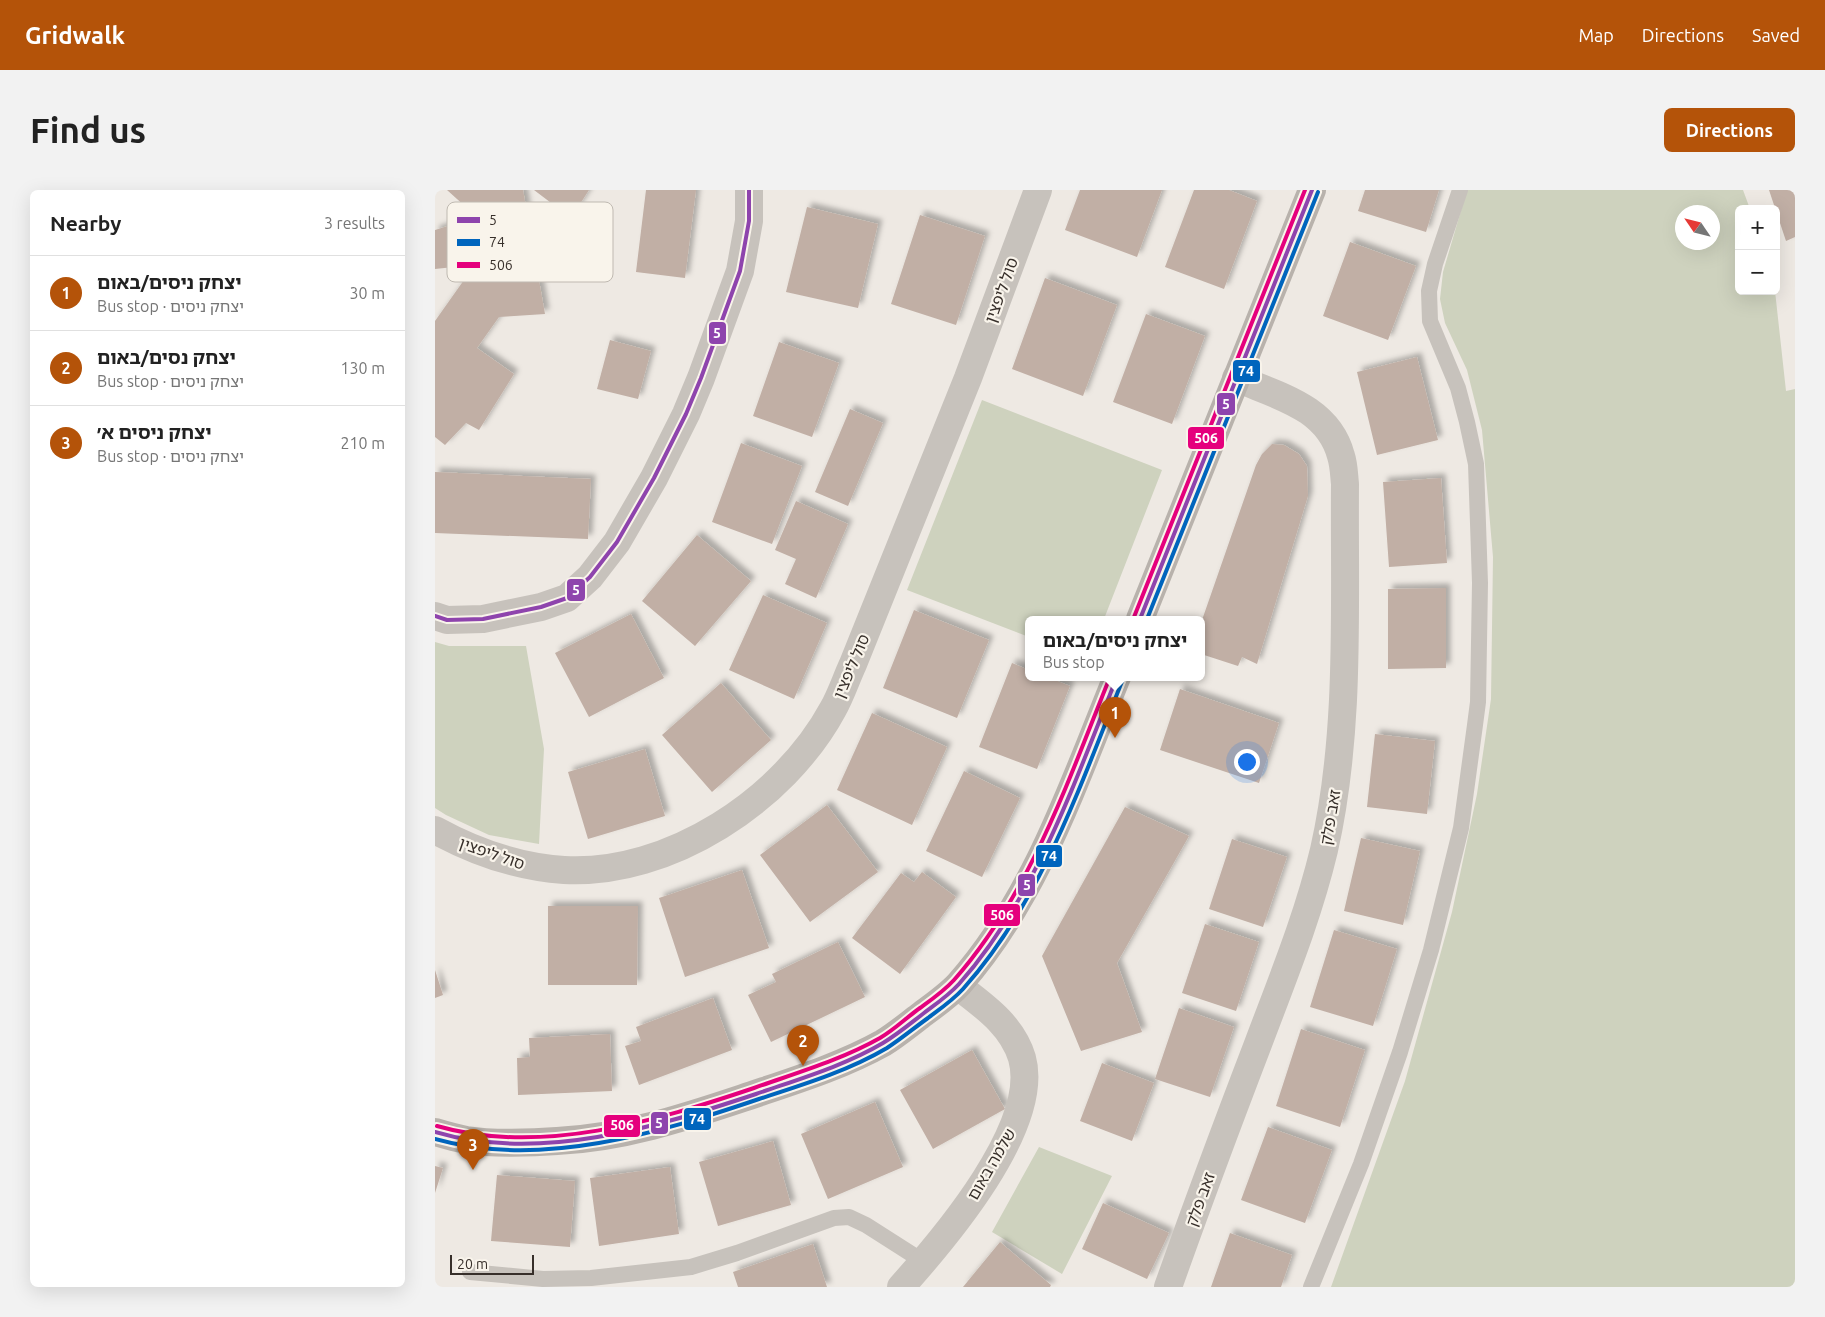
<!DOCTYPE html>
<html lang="en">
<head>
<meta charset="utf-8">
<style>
	:root { --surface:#fff; --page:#f2f2f2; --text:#222; --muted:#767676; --line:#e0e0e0; --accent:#b45309 }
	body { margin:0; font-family:Ubuntu,"Noto Sans Hebrew",sans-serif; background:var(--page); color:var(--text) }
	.controls { position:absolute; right:15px; top:15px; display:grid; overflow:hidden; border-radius:8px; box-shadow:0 5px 20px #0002 }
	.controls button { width:45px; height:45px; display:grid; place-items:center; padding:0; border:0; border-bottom:1px solid var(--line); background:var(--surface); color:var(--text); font:25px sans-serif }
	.compass { position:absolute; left:1240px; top:15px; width:45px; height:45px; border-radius:50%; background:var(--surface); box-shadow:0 5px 20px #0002; rotate:305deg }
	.scale { position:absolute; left:15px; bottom:12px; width:84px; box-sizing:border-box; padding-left:5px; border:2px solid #372f2a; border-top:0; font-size:14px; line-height:18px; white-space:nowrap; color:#372f2a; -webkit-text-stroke:4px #f9f4eb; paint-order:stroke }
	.you { position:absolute; left:811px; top:571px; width:18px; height:18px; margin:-12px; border:4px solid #fff; border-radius:50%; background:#1a73e8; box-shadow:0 0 0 8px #1a73e833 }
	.badge { display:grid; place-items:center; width:32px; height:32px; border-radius:50%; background:var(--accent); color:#fff; font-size:16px; font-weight:700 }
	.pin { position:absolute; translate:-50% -41px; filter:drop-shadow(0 1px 2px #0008) }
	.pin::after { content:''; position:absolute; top:26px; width:18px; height:15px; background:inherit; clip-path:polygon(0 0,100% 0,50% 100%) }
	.popup { position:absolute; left:590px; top:426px; width:180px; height:65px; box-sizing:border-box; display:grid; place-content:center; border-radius:8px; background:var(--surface); filter:drop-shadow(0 1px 4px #0005); font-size:16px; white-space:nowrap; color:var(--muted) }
	.popup b { font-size:19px; color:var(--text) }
	.popup::after { content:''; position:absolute; left:50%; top:100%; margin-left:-10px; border:10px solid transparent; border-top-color:var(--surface) }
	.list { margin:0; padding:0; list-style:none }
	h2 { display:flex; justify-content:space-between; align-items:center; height:65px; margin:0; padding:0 20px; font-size:21px }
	h2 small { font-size:16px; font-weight:400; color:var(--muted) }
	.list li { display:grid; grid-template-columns:32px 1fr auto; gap:15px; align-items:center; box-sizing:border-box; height:75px; padding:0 20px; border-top:1px solid var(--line) }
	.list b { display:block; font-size:19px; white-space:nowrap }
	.list p { margin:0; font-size:16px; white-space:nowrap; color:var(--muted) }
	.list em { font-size:16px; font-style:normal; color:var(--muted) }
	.map { position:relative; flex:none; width:1360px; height:1097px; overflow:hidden; border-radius:8px }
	header { display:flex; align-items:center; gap:30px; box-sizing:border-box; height:70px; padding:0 25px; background:var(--accent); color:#fff }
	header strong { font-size:24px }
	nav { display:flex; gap:28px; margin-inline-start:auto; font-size:18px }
	.intro { display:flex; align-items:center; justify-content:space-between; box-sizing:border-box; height:120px; padding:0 30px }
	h1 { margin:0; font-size:35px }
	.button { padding:12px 22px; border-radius:8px; background:var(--accent); color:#fff; font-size:18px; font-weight:700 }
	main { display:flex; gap:30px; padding:0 30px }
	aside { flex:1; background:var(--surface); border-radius:8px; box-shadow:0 5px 20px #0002 }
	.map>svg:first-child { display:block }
	.green { fill:#ced2be; fill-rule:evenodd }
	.building { fill:#c1afa5; filter:url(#shadow) }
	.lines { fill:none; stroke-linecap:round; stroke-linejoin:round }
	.lane { stroke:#c7c2bc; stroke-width:16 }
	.street { stroke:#c7c2bc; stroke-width:28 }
	.secondary { stroke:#b8b2ac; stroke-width:28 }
	.bus-1-casing { stroke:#f9f4eb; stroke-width:8 }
	.bus-2-casing { stroke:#f9f4eb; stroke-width:8 }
	.bus-3-casing { stroke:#f9f4eb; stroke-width:8 }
	.bus-1 { stroke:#8e44ad; stroke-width:4 }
	.bus-2 { stroke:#0065bd; stroke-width:4 }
	.bus-3 { stroke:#e5007d; stroke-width:4 }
	.labels { text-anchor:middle; stroke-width:4.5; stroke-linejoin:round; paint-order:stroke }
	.street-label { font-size:16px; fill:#372f2a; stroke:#f9f4eb }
	.key { fill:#f9f4eb; stroke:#bfb9b1; stroke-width:1 }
	.key-label { font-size:14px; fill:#372f2a }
	.line-badge { stroke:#f9f4eb; stroke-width:2 }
	.badge-label { font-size:14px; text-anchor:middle; font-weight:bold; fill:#fff }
</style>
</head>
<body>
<header>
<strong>Gridwalk</strong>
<nav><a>Map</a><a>Directions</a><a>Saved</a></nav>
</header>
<div class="intro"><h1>Find us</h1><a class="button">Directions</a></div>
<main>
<aside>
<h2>Nearby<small>3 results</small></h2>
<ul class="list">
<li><span class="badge">1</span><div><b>יצחק ניסים/באום</b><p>Bus stop · יצחק ניסים</p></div><em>30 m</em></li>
<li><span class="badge">2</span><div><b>יצחק נסים/באום</b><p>Bus stop · יצחק ניסים</p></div><em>130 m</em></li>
<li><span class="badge">3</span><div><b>יצחק ניסים א׳</b><p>Bus stop · יצחק ניסים</p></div><em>210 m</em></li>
</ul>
</aside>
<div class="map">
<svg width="1360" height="1097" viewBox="0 0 1360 1097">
	<defs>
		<filter id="shadow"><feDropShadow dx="4.5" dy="-4.5" stdDeviation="2.5" flood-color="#0004"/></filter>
	</defs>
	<rect width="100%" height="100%" fill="#eee9e3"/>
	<path class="green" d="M 1032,0 L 1308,0 L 1315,19 L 1304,19 L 1304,101 L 1340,101 L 1351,201 L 1360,199 L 1360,1097 L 896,1097 L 970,891 L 1017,722 L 1042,604 L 1056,509 L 1058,367 L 1047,240 L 1032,180 L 1010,133 L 1005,109 L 1008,82 ZM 1248,22 L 1278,22 L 1278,52 L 1248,52 Z
		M 547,210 L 727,280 L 669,429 L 594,429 L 594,447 L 472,400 Z
		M 0,452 L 14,456 L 91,456 L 109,559 L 104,654 L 54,645 L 11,625 L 0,618 Z
		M 604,957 L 677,986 L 627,1084 L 557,1042 Z"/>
	<path class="building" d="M 12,0 L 88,0 L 110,124 L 64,127 L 42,158 L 79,184 L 44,240 L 31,233 L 10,255 L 0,247 L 0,131 L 29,90 L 28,76 L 0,79 L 0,40 L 42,27 Z
		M 99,0 L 154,0 L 136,28 Z
		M 211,0 L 261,0 L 250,88 L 201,82 Z
		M 645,0 L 727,0 L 702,67 L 630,40 Z
		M 759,0 L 794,0 L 822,11 L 789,99 L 730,77 Z
		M 930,0 L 1004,0 L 991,42 L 923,21 Z
		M 1334,0 L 1360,0 L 1360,47 L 1351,51 Z
		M 372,17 L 443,34 L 423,118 L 351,102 Z
		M 485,25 L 550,46 L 521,135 L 456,114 Z
		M 915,52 L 981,76 L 953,150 L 888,126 Z
		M 610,88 L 682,115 L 648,206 L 577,179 Z
		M 711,124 L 770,146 L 737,234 L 678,212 Z
		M 175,150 L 216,161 L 203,209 L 162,199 Z
		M 344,152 L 404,173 L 377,247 L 318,226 Z
		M 982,167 L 1003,250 L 942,265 L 922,182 Z
		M 415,219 L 448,233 L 413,316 L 380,302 Z
		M 306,253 L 367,276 L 337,354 L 277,332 Z
		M 837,254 L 849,255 L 864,264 L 872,276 L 873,306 L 822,474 L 807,467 L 803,476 L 766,464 L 766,433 L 821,275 L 827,264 Z
		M 0,282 L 156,289 L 153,349 L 0,343 Z
		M 1006,288 L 1012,373 L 954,377 L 948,292 Z
		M 361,311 L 413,334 L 381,408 L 350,394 L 361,369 L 340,360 Z
		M 262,345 L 316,391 L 260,456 L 207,411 Z
		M 1011,398 L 1011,478 L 953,479 L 953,399 Z
		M 328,405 L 392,433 L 359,509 L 294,480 Z
		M 479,420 L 554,450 L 522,528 L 448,498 Z
		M 196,424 L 229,488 L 154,527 L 120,463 Z
		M 577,473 L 594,480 L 594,487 L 612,487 L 635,496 L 602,579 L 544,557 Z
		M 286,493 L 336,550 L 277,602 L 227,545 Z
		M 745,499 L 844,533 L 824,593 L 725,560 Z
		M 437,523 L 512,557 L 477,635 L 402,600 Z
		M 940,544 L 1000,551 L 992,624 L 932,617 Z
		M 210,559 L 230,626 L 153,649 L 133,582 Z
		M 529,581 L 585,608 L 547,687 L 491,661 Z
		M 392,615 L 443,682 L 375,732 L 325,665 Z
		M 690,617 L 754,646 L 682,773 L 707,842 L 646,861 L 607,766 Z
		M 926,648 L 985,661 L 968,735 L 909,721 Z
		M 797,649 L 852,667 L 828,737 L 774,719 Z
		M 307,680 L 334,758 L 250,787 L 224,708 Z
		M 487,682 L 521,707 L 465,784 L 417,748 L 466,683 L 479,692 Z
		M 113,716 L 203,716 L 202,795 L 113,795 Z
		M 770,734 L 824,752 L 801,821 L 747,803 Z
		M 899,740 L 962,759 L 938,836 L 875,817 Z
		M 403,752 L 430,807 L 336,852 L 313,805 L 341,792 L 337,784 Z
		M 0,780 L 8,805 L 0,808 Z
		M 278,808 L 297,860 L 204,895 L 190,856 L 206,851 L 201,837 Z
		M 744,818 L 799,837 L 775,907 L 720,889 Z
		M 866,839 L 930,860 L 905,937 L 841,916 Z
		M 175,844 L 177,901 L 83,905 L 82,868 L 95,867 L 94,848 Z
		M 537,860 L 570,919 L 498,959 L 465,900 Z
		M 667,873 L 719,893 L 697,951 L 645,931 Z
		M 440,912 L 468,977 L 393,1009 L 366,944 Z
		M 833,937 L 897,960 L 870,1033 L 806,1010 Z
		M 338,951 L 356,1015 L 283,1036 L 264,972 Z
		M 0,976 L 8,978 L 0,1003 Z
		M 235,977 L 244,1044 L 164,1056 L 155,988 Z
		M 62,985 L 140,991 L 135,1057 L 56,1051 Z
		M 668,1013 L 734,1043 L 712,1089 L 647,1059 Z
		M 795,1043 L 857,1065 L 846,1097 L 776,1097 Z
		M 565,1052 L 616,1095 L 615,1097 L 528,1097 Z
		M 378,1054 L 392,1097 L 303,1097 L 298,1082 Z"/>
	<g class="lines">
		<path class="lane" d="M 35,1082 L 108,1089 L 156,1088 L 256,1077 L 302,1063 L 399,1028 L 414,1027 L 431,1035 L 489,1072
			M 876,1097 L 926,974 L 965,862 L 996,760 L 1026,638 L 1040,535 L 1043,512 L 1045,393 L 1041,274 L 1032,232 L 1023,198 L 995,131 L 994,101 L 1000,74 L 1025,0"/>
		<path class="street" d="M 0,426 L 12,430 L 48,429 L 106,417 L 132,408 L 155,387 L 182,352 L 219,288 L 251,224 L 266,188 L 305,81 L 314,31 L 314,0
			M 0,640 C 40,662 83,677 129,680 C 234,686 349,610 398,519 C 406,505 411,489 418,474 L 533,188 L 603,0
			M 466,1097 C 509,1049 606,936 587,868 C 577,835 549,816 523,796
			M 733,1097 C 762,1015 792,935 823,854 C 847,790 873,727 889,660 C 916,541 909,415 910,294 C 909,285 909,275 906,266 C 893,217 843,206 801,188"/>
		<path class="secondary" d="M 705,429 L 877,0
			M 0,942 C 10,945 21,948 31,950 C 56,954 97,953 122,951 C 187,948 248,928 308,908 C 355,892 405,877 448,853 C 461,845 473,835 485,826 C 498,816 513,806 524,794 C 601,707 639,592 682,487"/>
		<defs>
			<path id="bus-1" d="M 0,426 L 12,430 L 48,429 L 106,417 L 132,408 L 155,387 L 182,352 L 219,288 L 251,224 L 266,188 L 305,81 L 314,31 L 314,0
				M 705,429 L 877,0
				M 0,942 C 104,973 222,937 321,904 C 364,889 409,876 448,853 C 463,844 476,833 489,823 C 501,814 514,805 524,794 C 601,707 639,593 682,487"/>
			<path id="bus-2" d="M 712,429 L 883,2
				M 0,949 C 105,979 224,943 324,909 C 367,895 413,881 452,858 C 466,849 479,838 493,828 C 505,819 518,810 528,799 C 606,712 645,596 688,489"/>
			<path id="bus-3" d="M 699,427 L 870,0
				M 2,936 C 105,966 221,931 319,898 C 361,883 406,870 445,848 C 459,840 471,828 485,818 C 496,810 509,801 519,790 C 595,704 633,591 675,487"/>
		</defs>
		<use href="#bus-1" class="bus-1-casing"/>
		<use href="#bus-2" class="bus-2-casing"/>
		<use href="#bus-3" class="bus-3-casing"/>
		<use href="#bus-1" class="bus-1"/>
		<use href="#bus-2" class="bus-2"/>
		<use href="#bus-3" class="bus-3"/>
	</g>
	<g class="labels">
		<g class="street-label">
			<text transform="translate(566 100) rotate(-70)" y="6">סול ליפצין</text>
			<text transform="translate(416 476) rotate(-67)" y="6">סול ליפצין</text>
			<text transform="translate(895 627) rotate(-80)" y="6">זאב פלק</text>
			<text transform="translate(57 663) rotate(19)" y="6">סול ליפצין</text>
			<text transform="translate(556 974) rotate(-60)" y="6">שלמה באום</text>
			<text transform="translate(765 1009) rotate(-70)" y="6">זאב פלק</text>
		</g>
	</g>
	<rect x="12" y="12" width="166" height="80" rx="8" class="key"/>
	<rect x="22" y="27" width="23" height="6" fill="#8e44ad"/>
	<rect x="22" y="49" width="23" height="7" fill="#0065bd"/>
	<rect x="22" y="72" width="23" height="6" fill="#e5007d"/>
	<g class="key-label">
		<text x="54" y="35">5</text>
		<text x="54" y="57">74</text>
		<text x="54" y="80">506</text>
	</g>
	<g class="line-badge">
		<rect x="273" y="131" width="19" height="24" rx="5" fill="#8e44ad"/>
		<rect x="797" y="169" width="29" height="24" rx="5" fill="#0065bd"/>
		<rect x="781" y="202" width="20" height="24" rx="5" fill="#8e44ad"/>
		<rect x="752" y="236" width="38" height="24" rx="5" fill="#e5007d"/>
		<rect x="131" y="388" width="20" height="24" rx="5" fill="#8e44ad"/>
		<rect x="600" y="654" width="28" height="24" rx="5" fill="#0065bd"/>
		<rect x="582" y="683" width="19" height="24" rx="5" fill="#8e44ad"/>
		<rect x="548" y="713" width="38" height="24" rx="5" fill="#e5007d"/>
		<rect x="248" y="917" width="29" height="24" rx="5" fill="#0065bd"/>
		<rect x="215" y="921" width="19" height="24" rx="5" fill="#8e44ad"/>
		<rect x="168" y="924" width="38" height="24" rx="5" fill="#e5007d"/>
	</g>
	<g class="badge-label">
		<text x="282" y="148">5</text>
		<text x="811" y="186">74</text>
		<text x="791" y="219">5</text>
		<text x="771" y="253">506</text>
		<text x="141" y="405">5</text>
		<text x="614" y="671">74</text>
		<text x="592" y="700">5</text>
		<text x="567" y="730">506</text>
		<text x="262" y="934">74</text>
		<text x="224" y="938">5</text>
		<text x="187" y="940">506</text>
	</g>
</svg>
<div class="controls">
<button>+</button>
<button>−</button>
</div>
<svg class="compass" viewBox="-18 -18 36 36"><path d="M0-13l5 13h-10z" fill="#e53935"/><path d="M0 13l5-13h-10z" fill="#767676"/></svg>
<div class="scale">20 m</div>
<div class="you"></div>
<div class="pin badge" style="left:680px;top:548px">1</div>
<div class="popup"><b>יצחק ניסים/באום</b>Bus stop</div>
<div class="pin badge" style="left:368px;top:876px">2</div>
<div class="pin badge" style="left:38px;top:980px">3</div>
</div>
</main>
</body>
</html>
